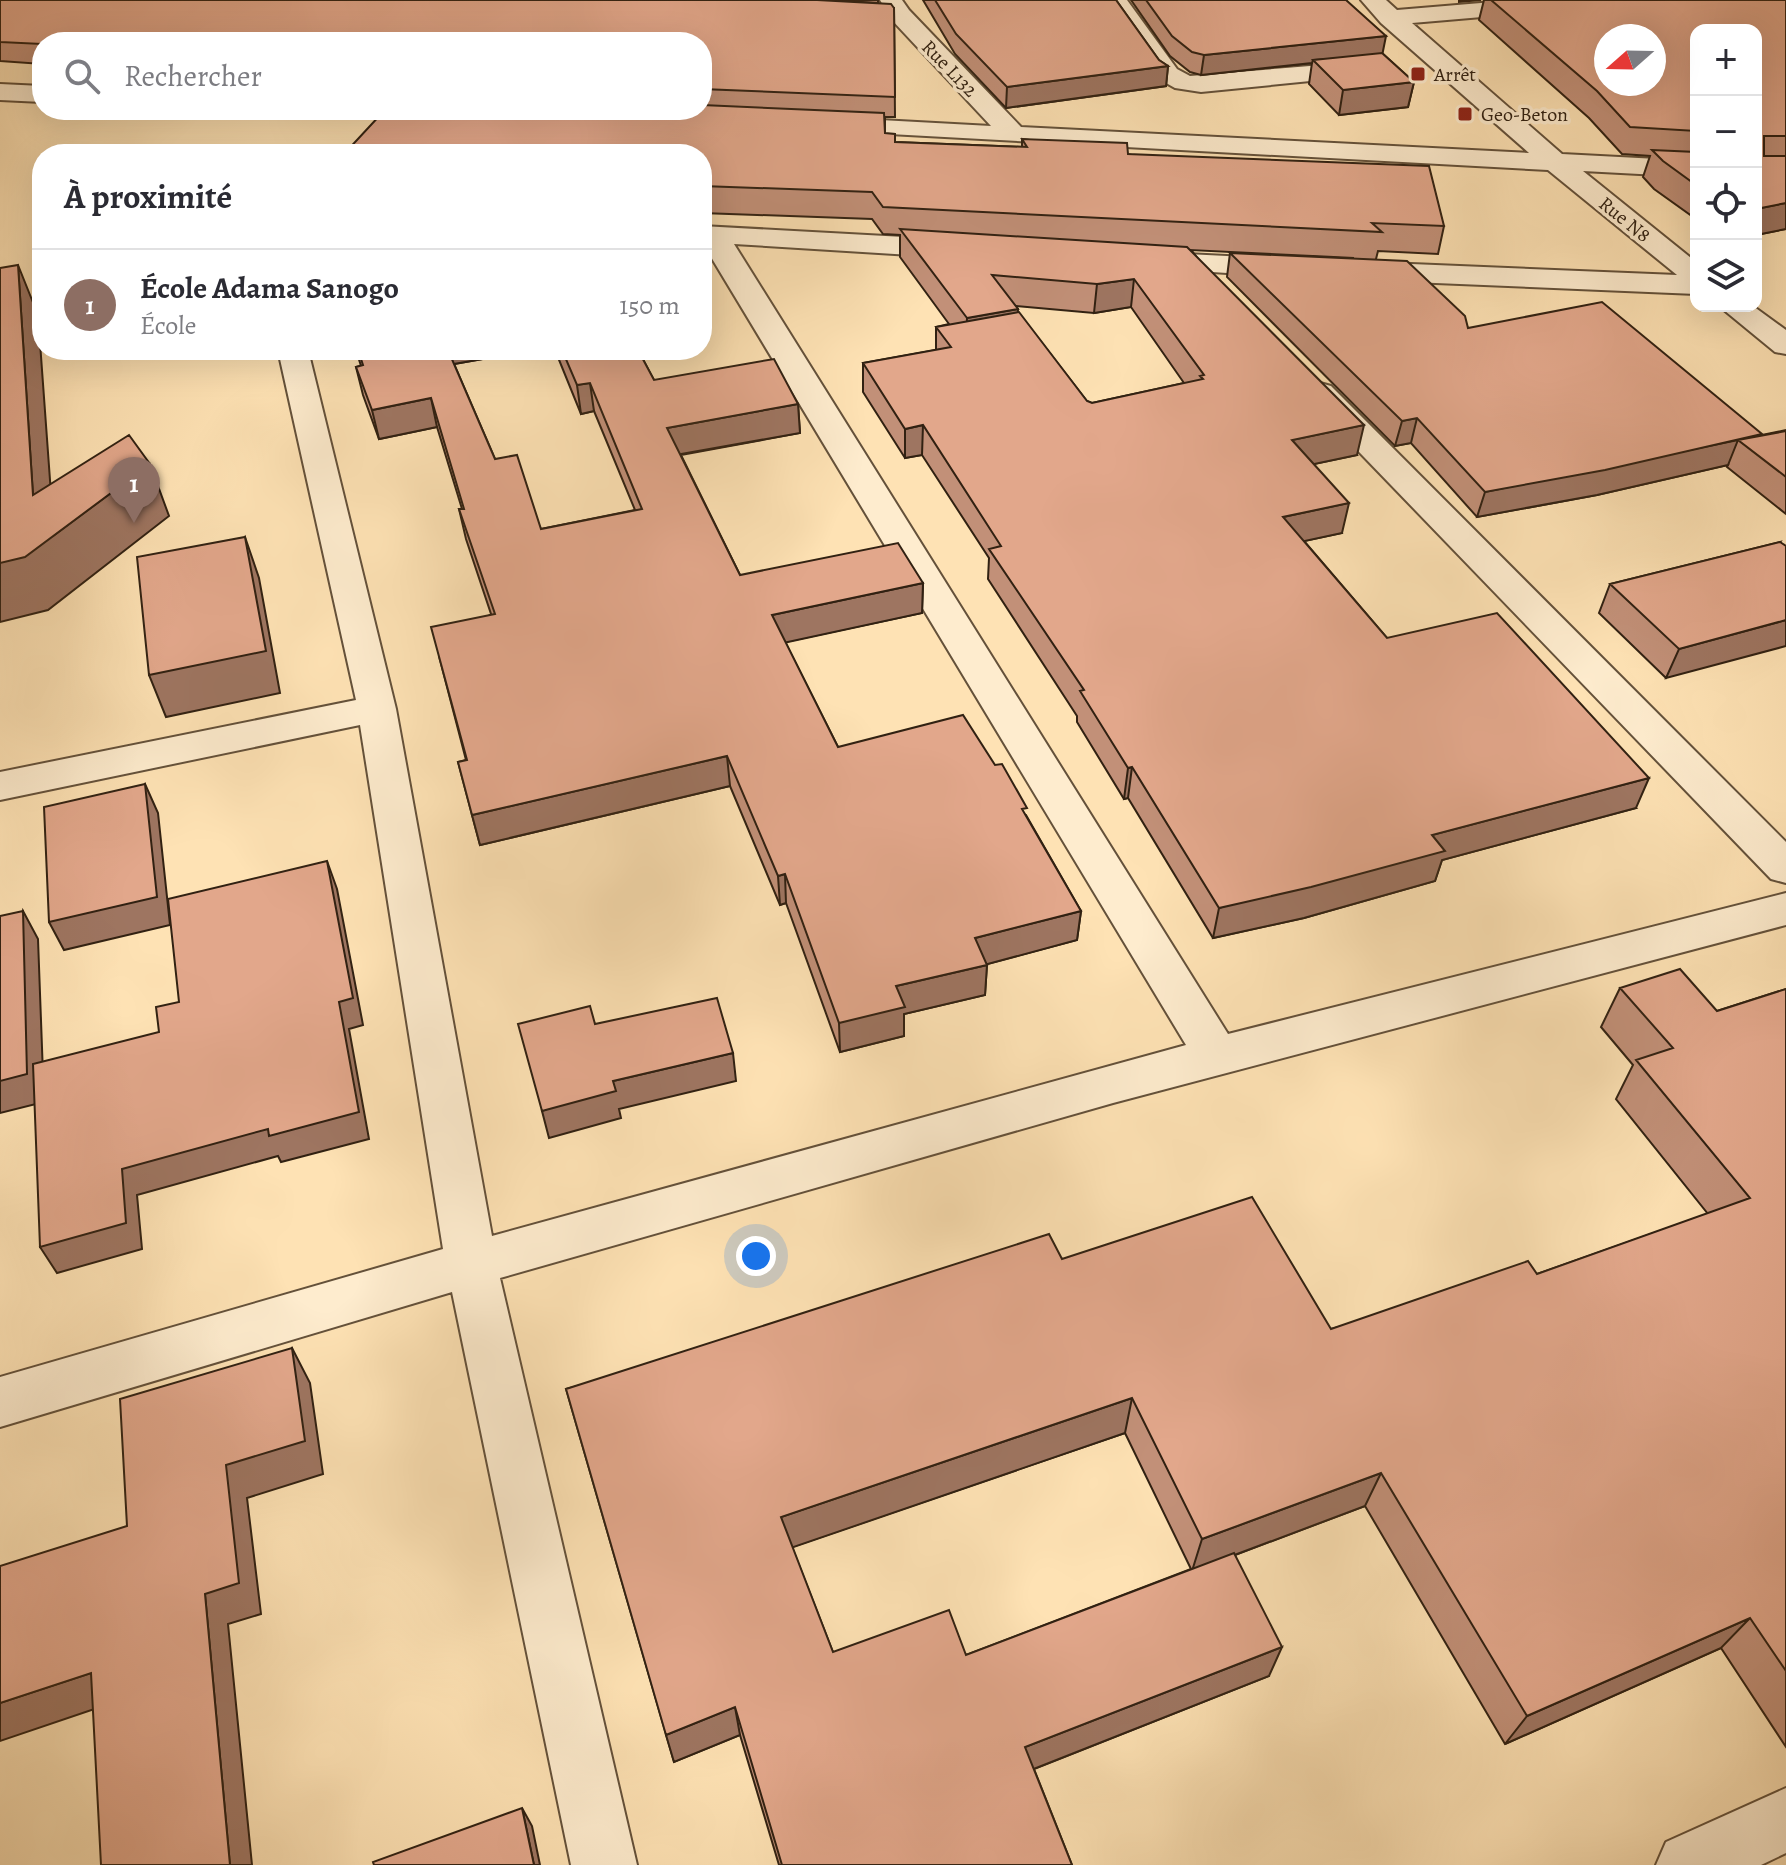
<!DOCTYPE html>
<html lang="fr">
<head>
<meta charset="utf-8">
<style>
	:root { --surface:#fff; --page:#f2f2f3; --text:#2b2b33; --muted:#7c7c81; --line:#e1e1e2; --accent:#b45309 }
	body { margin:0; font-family:Alegreya,serif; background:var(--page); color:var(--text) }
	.controls { position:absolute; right:24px; top:24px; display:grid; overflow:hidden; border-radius:16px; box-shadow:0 8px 32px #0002 }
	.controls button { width:72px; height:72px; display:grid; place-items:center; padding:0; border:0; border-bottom:2px solid var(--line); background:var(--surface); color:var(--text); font:40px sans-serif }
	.compass { position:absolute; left:1594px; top:24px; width:72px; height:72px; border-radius:50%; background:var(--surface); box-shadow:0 8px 32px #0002; rotate:250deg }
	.you { position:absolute; left:756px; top:1256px; width:28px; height:28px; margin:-20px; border:6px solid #fff; border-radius:50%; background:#1a73e8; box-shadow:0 0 0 12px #1a73e833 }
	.badge { display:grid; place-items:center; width:52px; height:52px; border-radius:50%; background:var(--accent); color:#fff; font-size:26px; font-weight:700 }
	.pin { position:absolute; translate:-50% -66px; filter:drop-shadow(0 2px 4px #0008) }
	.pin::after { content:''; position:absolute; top:42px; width:28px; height:24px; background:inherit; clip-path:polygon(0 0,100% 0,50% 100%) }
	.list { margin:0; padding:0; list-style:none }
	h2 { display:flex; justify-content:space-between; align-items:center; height:104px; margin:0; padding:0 32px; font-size:34px }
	h2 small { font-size:26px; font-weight:400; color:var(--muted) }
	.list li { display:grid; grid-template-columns:52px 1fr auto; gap:24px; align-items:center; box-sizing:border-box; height:112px; padding:0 32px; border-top:2px solid var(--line) }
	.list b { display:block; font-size:30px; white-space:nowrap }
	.list p { margin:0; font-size:26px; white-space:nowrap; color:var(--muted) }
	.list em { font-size:26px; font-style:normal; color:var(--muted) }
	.icon { flex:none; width:44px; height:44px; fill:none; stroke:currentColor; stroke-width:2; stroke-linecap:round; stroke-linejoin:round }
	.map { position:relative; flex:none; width:1786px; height:1865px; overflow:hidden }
	.search { position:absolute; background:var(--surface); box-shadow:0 8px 32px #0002; left:32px; top:32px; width:680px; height:88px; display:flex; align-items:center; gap:20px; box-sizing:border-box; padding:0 28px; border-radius:32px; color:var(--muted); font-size:30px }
	.panel { position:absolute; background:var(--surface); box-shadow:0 8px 32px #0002; left:32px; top:144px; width:680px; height:216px; border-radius:32px }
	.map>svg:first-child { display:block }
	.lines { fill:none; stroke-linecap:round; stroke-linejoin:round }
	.minor-casing { stroke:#64513a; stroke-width:4 }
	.minor { fill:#feecce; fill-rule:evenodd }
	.wall { fill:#c29078; stroke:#312112; stroke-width:2; fill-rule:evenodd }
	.shaded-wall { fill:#9e7561; stroke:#312112; stroke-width:2 }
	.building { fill:#e2a78b; stroke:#312112; stroke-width:2; fill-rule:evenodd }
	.poi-dot { fill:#8f2418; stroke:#feecce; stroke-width:3 }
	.labels { text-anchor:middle; stroke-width:7; stroke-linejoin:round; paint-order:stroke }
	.far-street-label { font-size:20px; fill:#312112; stroke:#feecce }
	.far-poi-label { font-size:20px; fill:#312112; stroke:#feecce; text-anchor:start }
</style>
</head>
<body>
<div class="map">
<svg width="1786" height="1865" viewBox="0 0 1786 1865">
	<rect width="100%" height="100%" fill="#fee2b4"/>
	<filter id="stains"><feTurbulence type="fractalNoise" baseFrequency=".0025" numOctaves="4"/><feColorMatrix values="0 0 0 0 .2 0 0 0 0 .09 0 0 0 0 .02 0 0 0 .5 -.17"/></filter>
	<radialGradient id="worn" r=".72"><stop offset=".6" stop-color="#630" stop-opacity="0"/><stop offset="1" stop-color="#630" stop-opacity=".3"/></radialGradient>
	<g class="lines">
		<defs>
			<path id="minor" d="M 880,0 L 902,0 L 909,10 L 1021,127 L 1529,153 L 1381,23 L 1361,0 L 1386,0 L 1397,10 L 1517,0 L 1608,0 L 1605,5 L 1597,7 L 1412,23 L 1562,154 L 1696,161 L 1696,177 L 1583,171 L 1696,262 L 1696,294 L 1363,280 L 1353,277 L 1348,271 L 1353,265 L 1363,262 L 1677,275 L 1548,170 L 816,130 L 812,125 L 816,120 L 825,117 L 991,126 L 891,19 Z
				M 1104,0 L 1127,0 L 1177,69 L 1190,76 L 1371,61 L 1380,63 L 1383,68 L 1380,73 L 1371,75 L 1201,92 L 1175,88 L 1159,79 Z
				M 0,84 L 42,86 L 42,102 L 0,100 Z
				M 702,226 L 959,240 L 969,243 L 973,249 L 969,255 L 959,258 L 734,244 L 1228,1034 L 1786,893 L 1786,925 L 1113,1103 L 500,1278 L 637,1865 L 571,1865 L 452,1292 L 0,1427 L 0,1377 L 443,1249 L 360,725 L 0,800 L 0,772 L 356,700 L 278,350 L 308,350 L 396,709 L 492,1236 L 1186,1045 L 702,242 Z
				M 1147,252 L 1286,259 L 1296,262 L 1301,268 L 1296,274 L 1286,277 L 1137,267 L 1133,261 L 1137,255 Z
				M 1719,306 L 1753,306 L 1786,330 L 1786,354 L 1775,352 Z
				M 1320,383 L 1331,386 L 1786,842 L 1786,883 L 1771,879 L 1309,400 L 1304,393 L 1309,386 Z
				M 1786,1788 L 1786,1853 L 1761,1865 L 1656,1865 L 1666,1842 Z"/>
		</defs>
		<use href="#minor" class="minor-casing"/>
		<use href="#minor" class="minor"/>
	</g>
	<path class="wall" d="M 0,0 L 894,8 L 895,117 L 885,117 L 885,133 L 895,142 L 1022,147 L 1022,139 L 1128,154 L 1444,226 L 1438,254 L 1378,251 L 1376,259 L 1468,328 L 1762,435 L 1786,430 L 1786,514 L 1727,467 L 1728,465 L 1597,495 L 1477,517 L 1411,443 L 1395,446 L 1227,277 L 1230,253 L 1354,258 L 1191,250 L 1357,455 L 1314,464 L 1342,533 L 1304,541 L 1387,638 L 1636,808 L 1442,860 L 1435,881 L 1304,918 L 1213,938 L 1128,798 L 1124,799 L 1077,722 L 1077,716 L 988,579 L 989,558 L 922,455 L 905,458 L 863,392 L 863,363 L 936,350 L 936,327 L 949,324 L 900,257 L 900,235 L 883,234 L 872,219 L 702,213 L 702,42 L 42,42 L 42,64 L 0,61 ZM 1016,306 L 1094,313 L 1131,307 L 1184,383 L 1092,403 L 1087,401 L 1018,312 Z
		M 829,0 L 878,0 L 878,3 Z
		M 923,0 L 1116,0 L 1159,60 L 1168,66 L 1166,86 L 1006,108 L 955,54 Z
		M 1131,0 L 1346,0 L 1382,53 L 1414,82 L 1408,107 L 1339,115 L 1309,84 L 1312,63 L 1201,75 L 1190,72 L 1170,56 Z
		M 1484,0 L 1786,0 L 1786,229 L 1756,235 L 1756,30 L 1696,30 L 1696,219 L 1654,189 L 1643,177 L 1650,156 L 1622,154 L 1589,118 L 1479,20 Z
		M 356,350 L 535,350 L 454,364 L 495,459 L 541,529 L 635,510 L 594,411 L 581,414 L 555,350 L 638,350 L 654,380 L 798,404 L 800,433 L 681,455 L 740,575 L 923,583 L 922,613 L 785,642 L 838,747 L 1026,815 L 1081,911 L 1077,940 L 987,964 L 985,995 L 904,1014 L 904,1036 L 840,1052 L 786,903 L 780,905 L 730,786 L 480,845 L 458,762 L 466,760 L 439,656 L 491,614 L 466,539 L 459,509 L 462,509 L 437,427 L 379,439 L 363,395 L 356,367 L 361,366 Z
		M 1780,542 L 1666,678 L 1599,613 L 1610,584 Z
		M 1620,988 L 1717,1011 L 1786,989 L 1786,1747 L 1721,1648 L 1505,1744 L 1365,1506 L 1235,1555 L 1269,1676 L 1034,1769 L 1072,1865 L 779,1865 L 740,1735 L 674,1762 L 566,1389 L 1062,1259 L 1331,1329 L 1537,1274 L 1708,1214 L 1616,1099 L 1633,1065 L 1601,1027 ZM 1125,1433 L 1191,1569 L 966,1655 L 833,1652 L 792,1547 Z"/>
	<path class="shaded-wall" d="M 1459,0 L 1481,0 L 1459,2 Z
		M 1386,36 L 1382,56 L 1313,60 L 1312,63 L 1201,75 L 1204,55 Z
		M 1168,66 L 1166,86 L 1006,108 L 1007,87 Z
		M 1414,82 L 1408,107 L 1339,115 L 1343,90 Z
		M 1786,203 L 1786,229 L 1756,235 L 1756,209 Z
		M 18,265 L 38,315 L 54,535 L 150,464 L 169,516 L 48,610 L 0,622 L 0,563 L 33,495 Z
		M 1134,279 L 1131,307 L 1094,313 L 1097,284 Z
		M 1018,309 L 1016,338 L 966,347 L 967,318 Z
		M 445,350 L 535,350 L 448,365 Z
		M 590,383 L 594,411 L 581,414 L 577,385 Z
		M 431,398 L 437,427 L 379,439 L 372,410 Z
		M 798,404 L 800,433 L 670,456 L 667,428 Z
		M 1417,418 L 1411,443 L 1395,446 L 1402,421 Z
		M 923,425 L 922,455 L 905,458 L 905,429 Z
		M 1364,425 L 1357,455 L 1286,470 L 1292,440 Z
		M 1738,440 L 1728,465 L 1597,495 L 1477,517 L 1485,492 Z
		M 1349,503 L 1342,533 L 1277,547 L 1283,517 Z
		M 245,537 L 259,578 L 280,693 L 166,717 L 149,675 Z
		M 923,583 L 922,613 L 774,645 L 772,615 Z
		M 1786,620 L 1786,646 L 1666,678 L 1679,649 Z
		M 727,756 L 730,786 L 480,845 L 472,815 Z
		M 1132,767 L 1128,798 L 1124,799 L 1128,768 Z
		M 1649,778 L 1636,808 L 1442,860 L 1435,881 L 1304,918 L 1213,938 L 1219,908 L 1432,835 Z
		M 145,784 L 158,813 L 170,925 L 64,950 L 49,922 Z
		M 327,861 L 337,889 L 363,1025 L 349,1029 L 369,1139 L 281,1162 L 278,1156 L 137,1195 L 142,1249 L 57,1273 L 40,1247 L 122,1169 L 339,1002 Z
		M 785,874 L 786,903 L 780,905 L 778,876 Z
		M 23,911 L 38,939 L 44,1102 L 0,1113 L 0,1081 Z
		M 1081,911 L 1077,940 L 973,968 L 975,938 Z
		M 987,965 L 985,995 L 904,1014 L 904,1036 L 840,1052 L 839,1023 L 896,986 Z
		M 733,1053 L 736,1081 L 619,1109 L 621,1118 L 549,1138 L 542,1111 L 613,1081 Z
		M 292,1348 L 310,1383 L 323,1474 L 247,1498 L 261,1614 L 228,1624 L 252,1865 L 230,1865 L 205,1594 L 226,1465 Z
		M 1132,1398 L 1125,1433 L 785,1550 L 781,1517 Z
		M 1381,1473 L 1365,1506 L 1192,1571 L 1202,1539 Z
		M 1750,1618 L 1721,1648 L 1505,1744 L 1527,1716 Z
		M 1282,1647 L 1269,1676 L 1021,1774 L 1025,1747 Z
		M 91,1673 L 118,1701 L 0,1741 L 0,1703 Z
		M 735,1707 L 740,1735 L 674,1762 L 666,1735 Z
		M 522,1808 L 532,1826 L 540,1865 L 534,1865 Z"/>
	<path class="building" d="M 0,0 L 817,0 L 891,4 L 894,8 L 895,97 L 702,89 L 702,42 L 42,42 L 42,44 L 0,42 Z
		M 935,0 L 1116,0 L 1159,60 L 1168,66 L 1007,87 L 956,34 Z
		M 1146,0 L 1346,0 L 1386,36 L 1204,55 L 1192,52 L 1172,36 Z
		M 1491,0 L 1786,0 L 1786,136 L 1764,136 L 1764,156 L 1786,156 L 1786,203 L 1756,209 L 1756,30 L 1696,30 L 1696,131 L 1630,127 L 1597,91 ZM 1606,36 L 1654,36 L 1654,84 L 1606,84 Z
		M 1382,53 L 1414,82 L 1343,90 L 1313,60 Z
		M 702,105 L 884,113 L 885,133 L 895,134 L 895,142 L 1027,147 L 1022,139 L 1127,143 L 1128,154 L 1429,166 L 1444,226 L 1372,223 L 1382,232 L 883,207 L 872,192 L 702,186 L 702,154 L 344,154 L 382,113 L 412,110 L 702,110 Z
		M 1652,150 L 1696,152 L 1696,185 L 1663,161 Z
		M 900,229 L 1187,247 L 1364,425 L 1292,440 L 1349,503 L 1283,517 L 1387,638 L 1497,613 L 1649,778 L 1432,835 L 1445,851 L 1311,887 L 1219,908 L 1132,767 L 1128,768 L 1080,691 L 1084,690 L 989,549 L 1001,546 L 923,425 L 905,429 L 863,363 L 951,347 L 936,327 L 1019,312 L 1087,401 L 1092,403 L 1203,379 L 1200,376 L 1204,375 L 1134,279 L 1097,284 L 992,275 L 1018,309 L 967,318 Z
		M 1230,253 L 1407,261 L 1465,316 L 1468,328 L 1602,302 L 1762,434 L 1605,470 L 1485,492 L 1417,418 L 1402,421 Z
		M 18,265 L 33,495 L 129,435 L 150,464 L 25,557 L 0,563 L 0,268 Z
		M 358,350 L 448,350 L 495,459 L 517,455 L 541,529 L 642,509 L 590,383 L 577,385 L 562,350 L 638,350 L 654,380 L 774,359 L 798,404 L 667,428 L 740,575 L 898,543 L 923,583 L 772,615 L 838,747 L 963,715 L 995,765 L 1002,764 L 1027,808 L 1022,809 L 1081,911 L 975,938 L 987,965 L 896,986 L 905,1007 L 839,1023 L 785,874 L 778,876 L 727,756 L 472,815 L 458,762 L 467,760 L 431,627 L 495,614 L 459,509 L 464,509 L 431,398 L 372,410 L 356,367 L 363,365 Z
		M 1786,431 L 1786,477 L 1738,440 Z
		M 245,537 L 266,651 L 149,675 L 137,557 Z
		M 1780,542 L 1786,546 L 1786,620 L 1679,649 L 1610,584 Z
		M 145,784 L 157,897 L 49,922 L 44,807 Z
		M 327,861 L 353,998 L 339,1002 L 359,1112 L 269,1136 L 268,1129 L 122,1169 L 126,1223 L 40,1247 L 33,1064 L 159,1032 L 156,1007 L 179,1002 L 168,899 Z
		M 23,911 L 27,1074 L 0,1081 L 0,916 Z
		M 1680,969 L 1717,1011 L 1786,989 L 1786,1671 L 1750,1618 L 1527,1716 L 1381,1473 L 1202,1539 L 1132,1398 L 781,1517 L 833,1652 L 949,1610 L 966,1655 L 1234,1553 L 1282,1647 L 1025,1747 L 1072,1865 L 782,1865 L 735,1707 L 666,1735 L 566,1389 L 1049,1234 L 1062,1259 L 1252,1197 L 1331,1329 L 1528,1261 L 1537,1274 L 1750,1198 L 1636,1060 L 1673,1048 L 1620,988 Z
		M 717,998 L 733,1053 L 613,1081 L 616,1091 L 542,1111 L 518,1024 L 590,1006 L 595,1024 Z
		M 292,1348 L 305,1441 L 226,1465 L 239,1583 L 205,1594 L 230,1865 L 101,1865 L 91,1673 L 0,1703 L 0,1566 L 127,1526 L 120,1399 Z
		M 522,1808 L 534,1865 L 374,1865 L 373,1862 Z"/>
	<g class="poi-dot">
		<rect x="1410" y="66" width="16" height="16" rx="4"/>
		<rect x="1457" y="106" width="16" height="16" rx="4"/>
	</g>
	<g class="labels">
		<g class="far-street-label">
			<text transform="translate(950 68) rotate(46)" y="7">Rue L132</text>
			<text transform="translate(1625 219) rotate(39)" y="7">Rue N8</text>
		</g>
		<g class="far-poi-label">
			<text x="1434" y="81">Arrêt</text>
			<text x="1481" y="121">Geo-Beton</text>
		</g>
	</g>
	<rect width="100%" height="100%" filter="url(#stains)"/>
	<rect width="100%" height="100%" fill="url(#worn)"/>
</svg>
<div class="controls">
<button>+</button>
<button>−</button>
<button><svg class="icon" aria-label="locate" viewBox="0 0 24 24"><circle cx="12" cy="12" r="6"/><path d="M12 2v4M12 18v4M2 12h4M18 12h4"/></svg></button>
<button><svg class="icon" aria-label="layers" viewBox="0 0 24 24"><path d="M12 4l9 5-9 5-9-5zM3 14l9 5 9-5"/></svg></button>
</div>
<svg class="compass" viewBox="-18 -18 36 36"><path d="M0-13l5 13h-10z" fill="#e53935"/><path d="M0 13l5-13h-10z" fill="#7c7c81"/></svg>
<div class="you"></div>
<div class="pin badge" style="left:134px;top:523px;background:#8d6e63">1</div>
<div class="search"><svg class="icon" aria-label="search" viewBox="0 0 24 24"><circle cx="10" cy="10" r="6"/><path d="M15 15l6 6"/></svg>Rechercher</div>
<section class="panel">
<h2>À proximité<small></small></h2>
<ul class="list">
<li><span class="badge" style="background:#8d6e63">1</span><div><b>École Adama Sanogo</b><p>École</p></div><em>150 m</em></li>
</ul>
</section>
</div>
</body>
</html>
